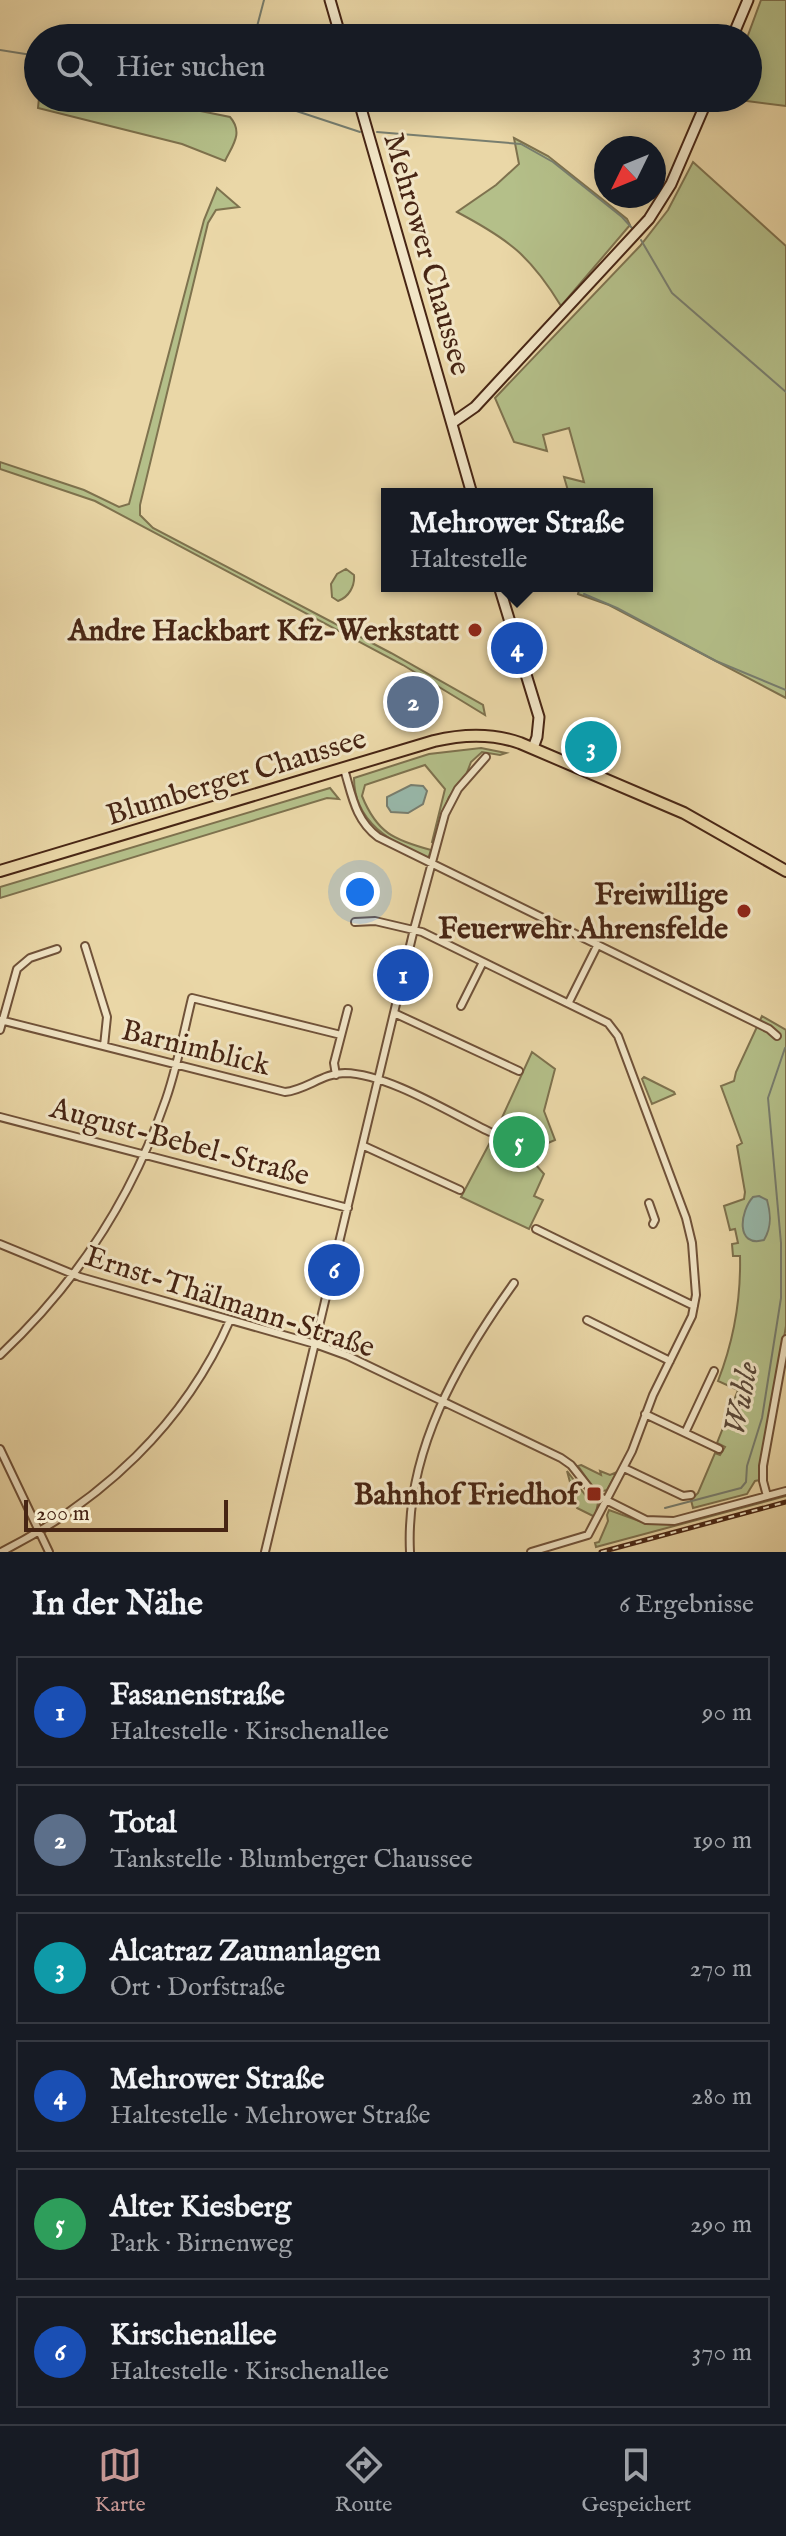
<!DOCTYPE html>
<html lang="de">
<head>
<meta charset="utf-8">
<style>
	:root { --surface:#171b24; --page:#242831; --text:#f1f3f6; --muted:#9ea1a6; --line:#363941; --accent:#c59692 }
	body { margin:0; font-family:"IM FELL English",serif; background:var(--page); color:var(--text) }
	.compass { position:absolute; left:594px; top:136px; width:72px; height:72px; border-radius:50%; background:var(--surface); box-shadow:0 4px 20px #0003; rotate:227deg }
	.scale { position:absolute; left:24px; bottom:20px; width:204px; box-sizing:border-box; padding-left:8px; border:4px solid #472514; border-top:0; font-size:22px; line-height:28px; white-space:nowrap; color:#472514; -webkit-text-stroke:6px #f1e5c6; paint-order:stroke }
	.you { position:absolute; left:360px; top:892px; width:28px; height:28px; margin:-20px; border:6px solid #fff; border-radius:50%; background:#1a73e8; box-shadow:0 0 0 12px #1a73e833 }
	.badge { display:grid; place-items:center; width:52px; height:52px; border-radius:50%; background:var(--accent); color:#fff; font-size:26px; font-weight:700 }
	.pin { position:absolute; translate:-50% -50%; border:4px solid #fff; box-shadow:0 2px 8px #0006 }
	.popup { position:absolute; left:381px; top:488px; width:272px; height:104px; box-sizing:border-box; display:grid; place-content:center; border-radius:0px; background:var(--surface); filter:drop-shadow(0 2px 6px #0005); font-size:26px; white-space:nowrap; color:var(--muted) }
	.popup b { font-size:30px; color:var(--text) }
	.popup::after { content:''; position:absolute; left:50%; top:100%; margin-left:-16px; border:16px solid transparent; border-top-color:var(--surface) }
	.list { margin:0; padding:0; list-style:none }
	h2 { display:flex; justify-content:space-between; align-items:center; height:104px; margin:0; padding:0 32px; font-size:34px }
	h2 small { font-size:26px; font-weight:400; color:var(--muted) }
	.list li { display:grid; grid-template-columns:52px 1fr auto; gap:24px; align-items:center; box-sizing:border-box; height:112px; margin:0 16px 16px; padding:0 16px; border:2px solid var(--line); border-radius:0px }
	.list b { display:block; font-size:30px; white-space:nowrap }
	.list p { margin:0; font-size:26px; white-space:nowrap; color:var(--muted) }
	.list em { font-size:26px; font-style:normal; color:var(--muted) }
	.icon { flex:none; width:44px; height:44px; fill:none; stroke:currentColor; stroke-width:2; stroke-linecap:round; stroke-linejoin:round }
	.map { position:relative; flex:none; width:786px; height:1552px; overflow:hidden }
	.search { position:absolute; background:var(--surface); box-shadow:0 4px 20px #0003; left:24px; right:24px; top:24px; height:88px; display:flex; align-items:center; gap:20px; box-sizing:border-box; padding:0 28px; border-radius:44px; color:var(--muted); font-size:30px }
	.sheet { height:872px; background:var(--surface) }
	nav { display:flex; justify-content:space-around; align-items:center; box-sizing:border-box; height:112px; border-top:2px solid var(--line); background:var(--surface); font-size:22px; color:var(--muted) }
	nav a { display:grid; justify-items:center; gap:4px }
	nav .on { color:var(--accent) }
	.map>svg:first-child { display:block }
	.green { fill:#b4bf89; stroke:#7e724e; stroke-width:2 }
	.water { fill:#98b9ab; stroke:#787e6f; stroke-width:2 }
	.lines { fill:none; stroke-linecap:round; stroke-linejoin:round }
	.stream { stroke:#787e6f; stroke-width:2 }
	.street-casing { stroke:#705239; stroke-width:10 }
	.secondary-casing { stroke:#472514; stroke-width:13 }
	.primary-casing { stroke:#472514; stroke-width:14 }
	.street { stroke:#f1e5c6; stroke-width:6 }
	.secondary { stroke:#f1e5c6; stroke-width:9 }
	.primary { stroke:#ead7a7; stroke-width:10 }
	.rail-casing { stroke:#472514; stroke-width:5 }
	.rail { stroke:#f1e5c6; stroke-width:2; stroke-dasharray:6; stroke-linecap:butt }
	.poi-dot { fill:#8f2418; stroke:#f1e5c6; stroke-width:3 }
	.labels { text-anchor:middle; stroke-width:6; stroke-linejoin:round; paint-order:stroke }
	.street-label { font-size:30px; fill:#472514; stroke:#f1e5c6 }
	.poi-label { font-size:30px; font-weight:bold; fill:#472514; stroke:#f1e5c6; text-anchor:end }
	.water-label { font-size:32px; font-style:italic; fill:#5b4a3a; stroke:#f1e5c6 }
</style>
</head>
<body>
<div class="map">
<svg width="786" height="1552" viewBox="0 0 786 1552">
	<rect width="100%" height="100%" fill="#ead7a7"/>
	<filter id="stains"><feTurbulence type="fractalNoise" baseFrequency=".0025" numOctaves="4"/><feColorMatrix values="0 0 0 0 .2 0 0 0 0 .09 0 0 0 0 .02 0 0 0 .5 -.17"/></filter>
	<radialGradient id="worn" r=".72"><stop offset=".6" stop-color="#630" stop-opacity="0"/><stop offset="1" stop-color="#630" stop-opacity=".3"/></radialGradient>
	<path class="green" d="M 761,0 L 786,0 L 786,106 L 724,98 L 748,98 L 747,38 Z
		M 39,98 L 124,98 L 146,107 L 166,104 L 230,117 C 244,133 232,146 225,161 L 182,144 L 38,108 Z
		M 514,138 L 548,156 L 627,219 L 630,225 L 561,306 C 530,255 508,239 457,212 L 496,185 L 519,164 Z
		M 693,162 L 786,246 L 786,698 L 609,605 L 578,594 L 580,586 L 647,586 L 647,494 L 569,494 L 564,477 L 584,482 L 569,428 L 543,435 L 547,451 L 514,442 L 495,398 L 640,246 L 668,210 Z
		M 217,188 L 239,207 L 216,210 L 208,223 L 140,505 L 140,515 L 153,528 L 391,653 L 483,705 L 485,715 L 403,665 L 95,501 L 0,469 L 0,462 L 84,490 L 119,507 L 129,504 L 204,220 Z
		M 346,569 L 354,575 C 355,586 349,597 338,601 L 332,597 L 331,584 L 337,574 Z
		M 481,748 L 506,753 L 500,755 L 482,752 L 471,762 L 466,775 L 449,797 L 443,812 L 435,843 L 432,842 L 445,789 L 425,765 L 365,785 L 362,796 C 377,833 394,840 431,850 L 428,859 C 393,842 354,824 354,778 L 429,754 Z
		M 330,788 L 339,799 L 327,798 L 0,898 L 0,887 Z
		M 762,1016 L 786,1030 L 786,1326 L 760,1480 L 755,1481 L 747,1494 L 693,1508 L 691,1500 L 698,1493 L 715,1453 L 720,1455 L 725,1447 L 717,1443 L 738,1390 L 718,1381 C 734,1340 741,1299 740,1256 L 733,1256 L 732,1244 L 738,1243 L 735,1229 L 730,1230 L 724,1206 L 744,1199 L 745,1192 L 737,1146 L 742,1143 L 721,1086 L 734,1081 L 736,1072 Z
		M 532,1052 L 555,1069 L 544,1111 L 555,1140 C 542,1145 534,1150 536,1165 L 544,1174 L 534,1196 L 543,1200 L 529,1229 L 461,1197 L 495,1133 Z
		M 644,1077 L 674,1092 L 675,1094 L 652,1104 L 642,1079 Z
		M 581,1465 L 601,1475 L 600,1471 L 610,1475 L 617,1472 L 607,1490 L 600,1492 L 592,1486 L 578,1466 Z
		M 567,1471 L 586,1496 L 598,1503 L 595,1517 L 577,1508 Z
		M 786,1493 L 786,1496 L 596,1547 L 595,1543 L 599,1542 L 608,1521 L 607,1515 L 609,1510 L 642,1522 L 669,1524 Z"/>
	<path class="water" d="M 411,785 L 423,786 L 427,791 L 423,804 L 408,813 L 391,812 L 387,806 L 387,797 Z
		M 759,1196 L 767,1200 C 771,1214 772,1227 764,1240 C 735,1248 740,1211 753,1197 Z"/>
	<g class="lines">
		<path class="stream" d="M 254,38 L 264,0
			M 0,50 L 38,56
			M 257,98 L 360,132
			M 377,132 L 521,144 L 553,162 L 622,217 L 632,228
			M 641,240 L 672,293 L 786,392
			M 584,594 L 617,608 L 716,661 L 786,690
			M 665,1508 L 741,1488 L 746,1482 L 747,1466 L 762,1418 L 781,1298 L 781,1243 L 768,1098 L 785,1048"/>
		<defs>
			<path id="street" d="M 344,769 C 352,795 355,820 378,837 L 769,1029 L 777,1036
				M 355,922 L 375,921 L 422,932 L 608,1023 L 618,1036 L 686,1218 L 692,1243 L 696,1295 L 692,1316 L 653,1395 L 632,1451 L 588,1535 L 531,1552
				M 85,946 L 107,1017 L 104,1046
				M 569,1002 L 597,946
				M 461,1006 L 483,962
				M 394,1013 L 519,1071
				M 0,1020 L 285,1092 C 306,1090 323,1073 345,1073 C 388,1074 450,1113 490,1132
				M 0,1030 L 17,969 L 30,958 L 57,949
				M 336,1075 L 334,1063 L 348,1009
				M 0,1117 L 348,1208
				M 364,1146 L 460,1190
				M 649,1203 L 655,1220 L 653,1224
				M 536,1229 L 694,1306
				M 0,1244 L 80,1277 L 315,1344 L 348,1356 L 561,1458 L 571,1465 L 594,1494 L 646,1520 L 674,1521 L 786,1491
				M 587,1320 L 670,1361
				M 0,1355 C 76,1284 132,1198 166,1099 C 177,1067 184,1031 192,998 L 341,1035
				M 645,1414 L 719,1449
				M 685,1433 L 714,1371
				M 0,1449 L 49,1552
				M 624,1468 L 683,1496 L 691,1495
				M 767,1496 L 763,1481 L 763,1466 L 786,1339
				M 1,1552 C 101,1502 185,1424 230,1320
				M 265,1552 L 414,929 L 445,814 L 458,789 L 486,757
				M 410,1552 C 405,1452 458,1361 514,1283"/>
			<path id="secondary" d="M 330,0 L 341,38
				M 732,38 L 748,0
				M 358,98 L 472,494
				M 452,423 L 475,407 L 649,219 L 671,184 L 708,98
				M 499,586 L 539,717 L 537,737 L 533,748"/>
			<path id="primary" d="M 0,871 L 434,741 C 463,734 492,733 520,743 L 684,813 L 786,871"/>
		</defs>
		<use href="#street" class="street-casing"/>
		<use href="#secondary" class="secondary-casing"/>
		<use href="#primary" class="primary-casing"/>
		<use href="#street" class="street"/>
		<use href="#secondary" class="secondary"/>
		<use href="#primary" class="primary"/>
		<defs>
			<path id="rail" d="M 601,1552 L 786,1502"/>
		</defs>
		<use href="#rail" class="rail-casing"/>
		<use href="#rail" class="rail"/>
	</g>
	<g class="poi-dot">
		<circle cx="475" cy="630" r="8"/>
		<circle cx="744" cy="911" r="8"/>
		<rect x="586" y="1486" width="16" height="16" rx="4"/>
	</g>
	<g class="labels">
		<g class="street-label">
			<text transform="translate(428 254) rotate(74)" y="10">Mehrower Chaussee</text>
			<text transform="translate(236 776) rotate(-17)" y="10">Blumberger Chaussee</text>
			<text transform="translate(196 1047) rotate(14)" y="10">Barnimblick</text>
			<text transform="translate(180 1141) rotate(15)" y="10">August-Bebel-Straße</text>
			<text transform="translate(230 1301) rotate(18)" y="10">Ernst-Thälmann-Straße</text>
		</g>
		<g class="poi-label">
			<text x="459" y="640">Andre Hackbart Kfz-Werkstatt</text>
			<text x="728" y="904">Freiwillige<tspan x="728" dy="34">Feuerwehr Ahrensfelde</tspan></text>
			<text x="578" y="1504">Bahnhof Friedhof</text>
		</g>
		<g class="water-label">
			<text transform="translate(740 1398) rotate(-79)" y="11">Wuhle</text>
		</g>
	</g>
	<rect width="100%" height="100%" filter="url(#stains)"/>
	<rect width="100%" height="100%" fill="url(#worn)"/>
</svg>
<svg class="compass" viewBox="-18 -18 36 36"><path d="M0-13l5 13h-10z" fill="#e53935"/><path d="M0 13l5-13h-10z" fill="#9ea1a6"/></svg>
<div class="scale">200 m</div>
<div class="you"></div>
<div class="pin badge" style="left:403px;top:975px;background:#1a4fb4">1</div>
<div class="pin badge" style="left:413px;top:702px;background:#5c6f8a">2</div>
<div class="pin badge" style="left:591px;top:747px;background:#0f9aa8">3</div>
<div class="pin badge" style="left:517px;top:648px;background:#1a4fb4">4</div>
<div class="popup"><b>Mehrower Straße</b>Haltestelle</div>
<div class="pin badge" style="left:519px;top:1142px;background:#2e9e5b">5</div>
<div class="pin badge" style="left:334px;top:1270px;background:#1a4fb4">6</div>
<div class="search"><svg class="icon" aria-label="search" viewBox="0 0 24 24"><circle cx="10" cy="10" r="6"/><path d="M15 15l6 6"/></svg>Hier suchen</div>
</div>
<section class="sheet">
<h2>In der Nähe<small>6 Ergebnisse</small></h2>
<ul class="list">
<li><span class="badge" style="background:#1a4fb4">1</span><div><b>Fasanenstraße</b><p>Haltestelle · Kirschenallee</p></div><em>90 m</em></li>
<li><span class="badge" style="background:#5c6f8a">2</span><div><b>Total</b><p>Tankstelle · Blumberger Chaussee</p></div><em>190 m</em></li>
<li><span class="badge" style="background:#0f9aa8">3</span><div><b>Alcatraz Zaunanlagen</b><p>Ort · Dorfstraße</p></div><em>270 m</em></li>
<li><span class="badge" style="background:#1a4fb4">4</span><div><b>Mehrower Straße</b><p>Haltestelle · Mehrower Straße</p></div><em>280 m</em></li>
<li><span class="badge" style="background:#2e9e5b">5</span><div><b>Alter Kiesberg</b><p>Park · Birnenweg</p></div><em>290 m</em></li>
<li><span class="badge" style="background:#1a4fb4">6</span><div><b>Kirschenallee</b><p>Haltestelle · Kirschenallee</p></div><em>370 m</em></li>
</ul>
</section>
<nav>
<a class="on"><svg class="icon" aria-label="map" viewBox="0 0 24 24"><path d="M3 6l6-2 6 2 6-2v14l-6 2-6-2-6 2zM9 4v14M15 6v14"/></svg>Karte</a>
<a><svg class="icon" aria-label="directions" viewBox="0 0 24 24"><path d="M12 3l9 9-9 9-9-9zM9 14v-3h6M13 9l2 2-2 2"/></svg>Route</a>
<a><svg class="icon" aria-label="saved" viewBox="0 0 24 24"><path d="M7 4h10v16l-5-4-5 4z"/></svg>Gespeichert</a>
</nav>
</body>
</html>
